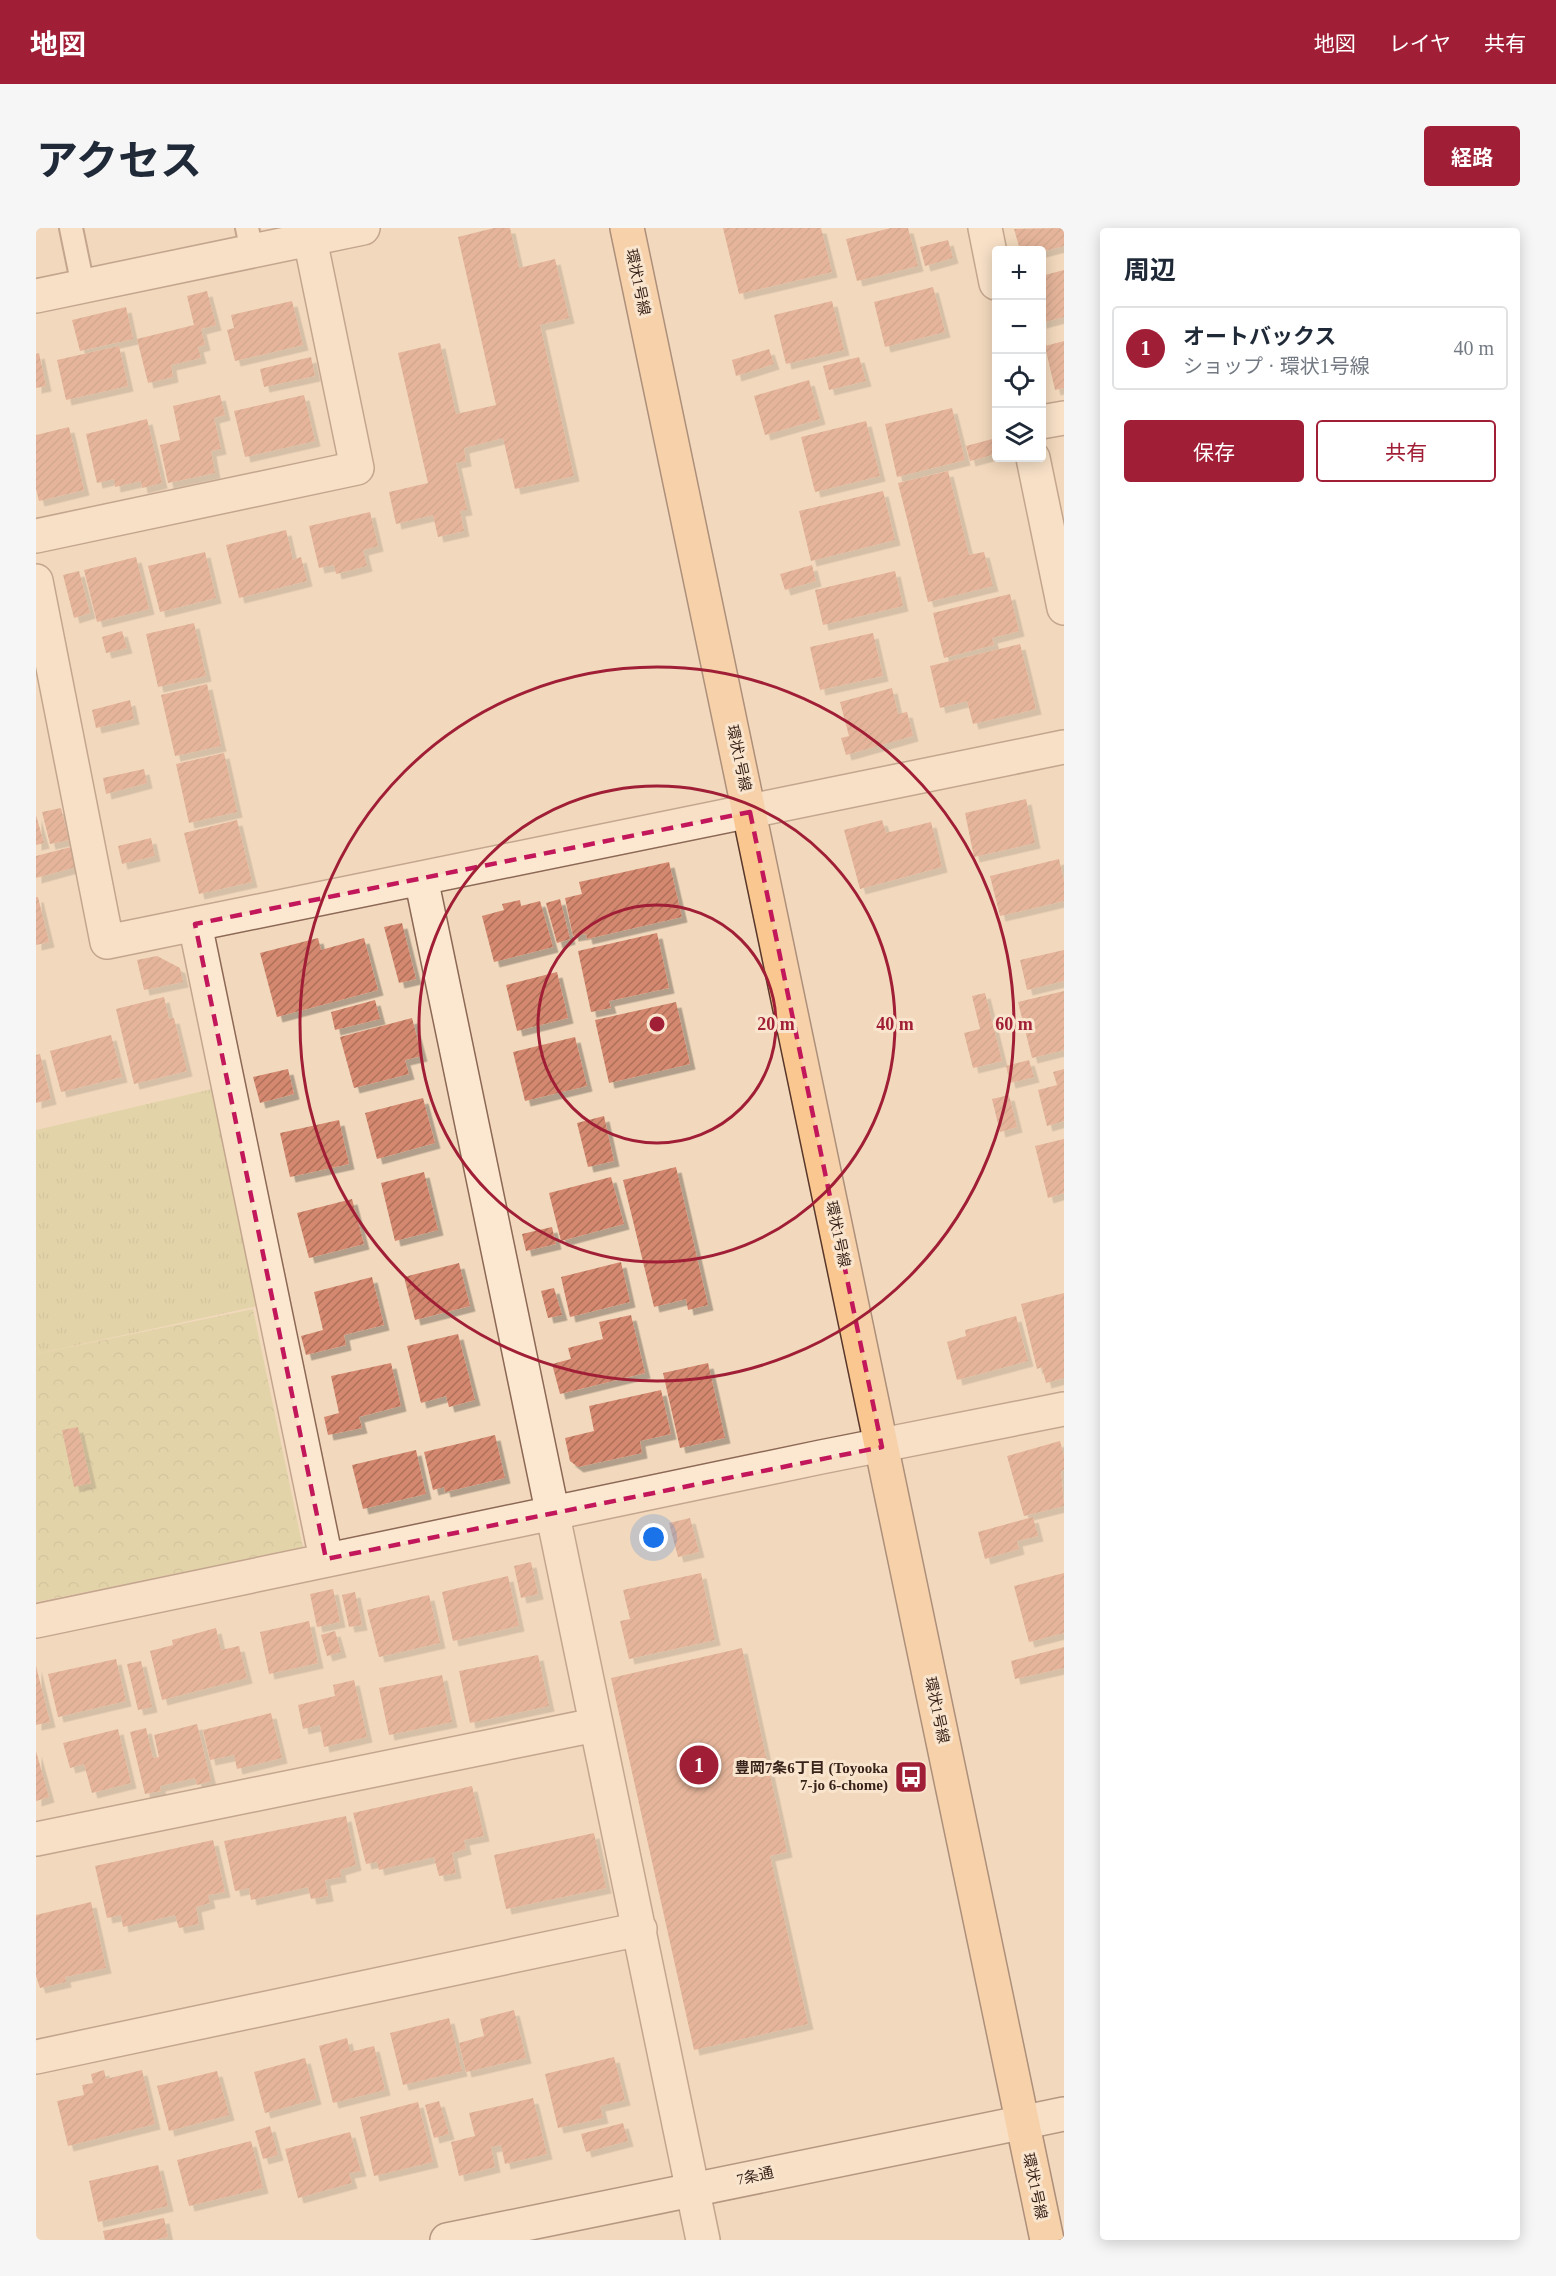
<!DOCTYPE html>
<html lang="ja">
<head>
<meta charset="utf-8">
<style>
	:root { --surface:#fff; --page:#f6f6f7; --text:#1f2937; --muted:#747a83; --line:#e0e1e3; --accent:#a01f36 }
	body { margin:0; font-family:"Times New Roman","Noto Sans JP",serif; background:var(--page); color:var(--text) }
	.controls { position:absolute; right:18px; top:18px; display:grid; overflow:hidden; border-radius:6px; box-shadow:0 3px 15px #0003 }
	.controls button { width:54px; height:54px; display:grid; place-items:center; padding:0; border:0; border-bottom:2px solid var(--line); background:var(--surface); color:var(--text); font:30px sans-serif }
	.you { position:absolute; left:618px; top:1310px; width:21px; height:21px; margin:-15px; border:4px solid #fff; border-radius:50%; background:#1a73e8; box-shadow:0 0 0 9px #1a73e833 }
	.badge { display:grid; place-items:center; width:39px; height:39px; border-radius:50%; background:var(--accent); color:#fff; font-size:20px; font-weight:700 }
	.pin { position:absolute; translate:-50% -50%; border:3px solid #fff; box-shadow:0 2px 6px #0006 }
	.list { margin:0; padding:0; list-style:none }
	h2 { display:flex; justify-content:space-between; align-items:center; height:78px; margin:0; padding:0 24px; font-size:26px }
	h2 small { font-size:20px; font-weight:400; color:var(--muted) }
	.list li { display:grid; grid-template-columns:39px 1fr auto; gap:18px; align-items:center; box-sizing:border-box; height:84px; margin:0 12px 12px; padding:0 12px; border:2px solid var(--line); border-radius:6px }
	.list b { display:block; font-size:22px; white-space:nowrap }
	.list p { margin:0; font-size:20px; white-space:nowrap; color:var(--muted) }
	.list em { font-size:20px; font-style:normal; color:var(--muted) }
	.actions { display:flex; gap:12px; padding:18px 24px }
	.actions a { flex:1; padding:14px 0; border:2px solid var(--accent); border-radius:6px; text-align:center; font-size:21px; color:var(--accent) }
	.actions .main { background:var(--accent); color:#fff }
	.icon { flex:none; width:33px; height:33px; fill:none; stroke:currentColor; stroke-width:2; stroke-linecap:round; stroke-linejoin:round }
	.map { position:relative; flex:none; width:1028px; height:2012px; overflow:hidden; border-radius:6px }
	header { display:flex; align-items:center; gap:36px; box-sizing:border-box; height:84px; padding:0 30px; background:var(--accent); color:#fff }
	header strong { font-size:28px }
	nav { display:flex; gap:33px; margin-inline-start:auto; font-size:21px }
	.intro { display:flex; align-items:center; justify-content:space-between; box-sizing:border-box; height:144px; padding:0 36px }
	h1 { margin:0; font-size:42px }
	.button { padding:15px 27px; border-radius:6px; background:var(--accent); color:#fff; font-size:21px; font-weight:700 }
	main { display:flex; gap:36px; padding:0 36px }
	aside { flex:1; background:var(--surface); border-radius:6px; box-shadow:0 3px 15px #0003 }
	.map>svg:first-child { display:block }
	.grass { fill:url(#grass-tufts) }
	.park { fill:url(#park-crowns) }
	.building { fill:url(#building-hatch); filter:url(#shadow) }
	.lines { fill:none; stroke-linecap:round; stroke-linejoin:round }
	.lane-casing { stroke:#8c6855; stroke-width:26 }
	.street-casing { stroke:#8c6855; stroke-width:36 }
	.secondary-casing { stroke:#6d4938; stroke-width:36 }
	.primary-casing { stroke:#59372a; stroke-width:36 }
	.lane { stroke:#fce8d1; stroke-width:22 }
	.street { stroke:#fce8d1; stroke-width:33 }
	.secondary { stroke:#fce8d1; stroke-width:33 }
	.primary { stroke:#fac791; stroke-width:33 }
	.marked { fill:none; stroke:#c2185b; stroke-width:4.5; stroke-dasharray:12 8; stroke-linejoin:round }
	.ring { fill:none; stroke:#a01f36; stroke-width:3 }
	.labels { text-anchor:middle; stroke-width:6; stroke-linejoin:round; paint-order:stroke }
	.street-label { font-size:15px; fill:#39241b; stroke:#f9e5ce }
	.poi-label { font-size:15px; font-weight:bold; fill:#39241b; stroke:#f9e5ce; text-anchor:end }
	.centre { fill:#a01f36; stroke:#f9e5ce; stroke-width:3 }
	.ring-label { font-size:18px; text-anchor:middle; font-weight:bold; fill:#a01f36; stroke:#f9e5ce; stroke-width:6; stroke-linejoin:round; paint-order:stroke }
</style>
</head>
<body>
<header>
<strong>地図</strong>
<nav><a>地図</a><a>レイヤ</a><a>共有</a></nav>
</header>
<div class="intro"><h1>アクセス</h1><a class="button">経路</a></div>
<main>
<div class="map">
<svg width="1028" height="2012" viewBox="0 0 1028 2012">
	<defs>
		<pattern id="grass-tufts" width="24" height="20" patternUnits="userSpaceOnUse" patternTransform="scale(1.5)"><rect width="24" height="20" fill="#d1cd90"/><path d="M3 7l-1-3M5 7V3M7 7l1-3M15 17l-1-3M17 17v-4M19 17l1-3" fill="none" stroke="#b4b07c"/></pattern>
		<pattern id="park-crowns" width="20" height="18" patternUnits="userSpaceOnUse" patternTransform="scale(1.5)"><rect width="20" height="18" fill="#d1cd90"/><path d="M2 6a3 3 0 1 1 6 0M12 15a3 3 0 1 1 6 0" fill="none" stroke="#b4b07c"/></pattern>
		<pattern id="building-hatch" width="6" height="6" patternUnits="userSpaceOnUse" patternTransform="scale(1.5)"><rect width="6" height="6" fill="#d4886f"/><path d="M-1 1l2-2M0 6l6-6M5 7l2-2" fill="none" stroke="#ad6f5a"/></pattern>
		<filter id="shadow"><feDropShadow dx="5.5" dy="5.5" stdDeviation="0" flood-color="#0004"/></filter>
	</defs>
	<rect width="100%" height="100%" fill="#f2d9bd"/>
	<path class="grass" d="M 193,857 L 236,1075 L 0,1126 L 0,902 Z"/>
	<path class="park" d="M 217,1081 L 267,1320 L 0,1374 L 0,1126 Z"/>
	<path class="building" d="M 458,0 L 474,0 L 483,40 L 519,31 L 533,90 L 504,97 L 538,248 L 479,261 L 467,210 L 428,220 L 430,233 L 420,235 L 431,282 L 424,283 L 428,303 L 402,309 L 397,287 L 360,296 L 353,264 L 392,255 L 362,125 L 404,115 L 420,186 L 460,177 L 422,9 Z
		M 687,0 L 785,0 L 796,44 L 703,66 Z
		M 855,0 L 872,0 L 882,38 L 821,53 L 810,11 Z
		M 1028,0 L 1028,18 L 1005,24 L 984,22 L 978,1 Z
		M 912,12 L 917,30 L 889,38 L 884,19 Z
		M 1028,42 L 1028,89 L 1005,95 L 1005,48 Z
		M 897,59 L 909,104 L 849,119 L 838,74 Z
		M 171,63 L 180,97 L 165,101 L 169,117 L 162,119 L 165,130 L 135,137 L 137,149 L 112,155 L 101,111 L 158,97 L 151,68 Z
		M 256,73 L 267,117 L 199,133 L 191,102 L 198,100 L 195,87 Z
		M 796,73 L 808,122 L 750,136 L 738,87 Z
		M 90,79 L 97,111 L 44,123 L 36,92 Z
		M 1028,113 L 1028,160 L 1019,162 L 1009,118 Z
		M 83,118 L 92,158 L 30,172 L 21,132 Z
		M 733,121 L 738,136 L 700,148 L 696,132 Z
		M 3,125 L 10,158 L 0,160 L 0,126 Z
		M 275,129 L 279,148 L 228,159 L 224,141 Z
		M 823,129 L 830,153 L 793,162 L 787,138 Z
		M 773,152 L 784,191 L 729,207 L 718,168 Z
		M 184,167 L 189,187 L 178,190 L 185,221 L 175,223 L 179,245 L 132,255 L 124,217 L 144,212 L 137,178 Z
		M 268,167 L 279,213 L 209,229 L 198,183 Z
		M 916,180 L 929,232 L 861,249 L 849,196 Z
		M 111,191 L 126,255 L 106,260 L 105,253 L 79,259 L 78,251 L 61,255 L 50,206 Z
		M 830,193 L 844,248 L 779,264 L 765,209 Z
		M 33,199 L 48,262 L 3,273 L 0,261 L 0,207 Z
		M 960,210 L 960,226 L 934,233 L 930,218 Z
		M 912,243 L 933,327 L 948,324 L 957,358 L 892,374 L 862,255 Z
		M 847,263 L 859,312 L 775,333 L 763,283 Z
		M 334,284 L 342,318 L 327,322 L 331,338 L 300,346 L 298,337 L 283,340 L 273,298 Z
		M 250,302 L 257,332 L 265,329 L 271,353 L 203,370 L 190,317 Z
		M 169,324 L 180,370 L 124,384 L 112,338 Z
		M 100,329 L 113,381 L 61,394 L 48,342 Z
		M 776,337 L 780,353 L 749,362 L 744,346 Z
		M 43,343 L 54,385 L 38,390 L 27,347 Z
		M 859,343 L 867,378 L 787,397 L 779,362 Z
		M 974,366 L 983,403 L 956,410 L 958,417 L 908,430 L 897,385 Z
		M 158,395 L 170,448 L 122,459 L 110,406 Z
		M 86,403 L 91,420 L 70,425 L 66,409 Z
		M 837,405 L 847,448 L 784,462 L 774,419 Z
		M 984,416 L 1000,481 L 937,496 L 931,473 L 904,480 L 894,438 Z
		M 171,456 L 185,518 L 139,528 L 125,467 Z
		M 856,460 L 862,486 L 871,484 L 877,508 L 810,527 L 805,510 L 813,508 L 804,474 Z
		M 94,472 L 98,491 L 60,500 L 56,482 Z
		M 188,525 L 201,584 L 153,595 L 140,536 Z
		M 108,541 L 111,555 L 70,566 L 67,550 Z
		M 990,571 L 999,615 L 938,629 L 929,585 Z
		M 25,580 L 33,612 L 14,616 L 6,584 Z
		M 0,587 L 8,615 L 0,617 Z
		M 201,592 L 216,654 L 163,666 L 148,605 Z
		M 846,592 L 850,605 L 895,594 L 906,639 L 824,661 L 808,602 Z
		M 115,610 L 119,628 L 86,636 L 82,618 Z
		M 35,619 L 40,639 L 0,650 L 0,628 Z
		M 1023,631 L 1028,653 L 1028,673 L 964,688 L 954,648 Z
		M 633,634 L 646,689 L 551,711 L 550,706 L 537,708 L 529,670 L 546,666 L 543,654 Z
		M 0,669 L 2,669 L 13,714 L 0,717 Z
		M 524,671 L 534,711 L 521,715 L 510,675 Z
		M 484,672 L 485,678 L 504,673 L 517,719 L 458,734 L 446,688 L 468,682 L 466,676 Z
		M 366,695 L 380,751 L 363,755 L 348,699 Z
		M 621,705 L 633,760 L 573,773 L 575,780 L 555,784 L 542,723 Z
		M 282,710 L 285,722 L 328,710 L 342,762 L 241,789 L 224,725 Z
		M 1028,722 L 1028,753 L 991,762 L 984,732 Z
		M 121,728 L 144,740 L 147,754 L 108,762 L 101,732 Z
		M 521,744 L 532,790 L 481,803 L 470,757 Z
		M 1028,763 L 1028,822 L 996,830 L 982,774 Z
		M 949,765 L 966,833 L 937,840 L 928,805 L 944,801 L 936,768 Z
		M 128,769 L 133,791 L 138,790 L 151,843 L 98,856 L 80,781 Z
		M 339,772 L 344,791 L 299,802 L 295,784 Z
		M 640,774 L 654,836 L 573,855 L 559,792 Z
		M 376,790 L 386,828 L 369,832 L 373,846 L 318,860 L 304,809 Z
		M 75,807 L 86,849 L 25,864 L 14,823 Z
		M 539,809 L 551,858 L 489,873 L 477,824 Z
		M 4,826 L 15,871 L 0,875 L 0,827 Z
		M 993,832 L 998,849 L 974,855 L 970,838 Z
		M 252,841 L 258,866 L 224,875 L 217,849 Z
		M 1028,841 L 1028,893 L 1011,898 L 1002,862 L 1021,857 L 1017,844 Z
		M 973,867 L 981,899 L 964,904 L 956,871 Z
		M 387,870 L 399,915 L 341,931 L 329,885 Z
		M 568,888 L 578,933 L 552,939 L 541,895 Z
		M 303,892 L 313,936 L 254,949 L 244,905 Z
		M 1028,911 L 1028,965 L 1012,970 L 999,918 Z
		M 640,939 L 672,1077 L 652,1082 L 650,1071 L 618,1079 L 587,952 Z
		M 388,944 L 402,1002 L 359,1013 L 345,955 Z
		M 575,949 L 588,996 L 525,1013 L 513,965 Z
		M 316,971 L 328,1016 L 273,1030 L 261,985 Z
		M 516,999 L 520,1016 L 490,1023 L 486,1006 Z
		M 585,1034 L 594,1074 L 534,1089 L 525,1049 Z
		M 423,1035 L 434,1078 L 379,1092 L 368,1049 Z
		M 336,1049 L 348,1097 L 308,1107 L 310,1117 L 270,1127 L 265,1108 L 287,1102 L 278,1064 Z
		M 518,1060 L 526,1087 L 512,1090 L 505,1063 Z
		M 1028,1065 L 1028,1150 L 1010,1155 L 1006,1139 L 1001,1141 L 985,1076 Z
		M 595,1087 L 609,1145 L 524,1166 L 516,1136 L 535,1131 L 532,1120 L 567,1111 L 563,1094 Z
		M 980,1088 L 992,1133 L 921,1152 L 911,1114 L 930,1108 L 929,1102 Z
		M 422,1106 L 439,1172 L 413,1179 L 410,1168 L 385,1175 L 371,1118 Z
		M 355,1135 L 365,1178 L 323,1189 L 326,1200 L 292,1207 L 288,1189 L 303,1185 L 295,1148 Z
		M 672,1135 L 689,1210 L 644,1220 L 627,1145 Z
		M 625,1162 L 635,1206 L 604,1213 L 606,1225 L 542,1239 L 534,1233 L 529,1210 L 558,1203 L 553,1178 Z
		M 42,1199 L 55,1255 L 38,1259 L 26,1202 Z
		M 459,1207 L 469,1250 L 409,1264 L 408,1259 L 397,1262 L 388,1224 Z
		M 1024,1213 L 1028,1228 L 1028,1242 L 1025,1243 L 1028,1278 L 988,1288 L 971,1228 Z
		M 380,1222 L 390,1266 L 327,1281 L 316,1237 Z
		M 997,1289 L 1002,1308 L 981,1313 L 983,1321 L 949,1331 L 942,1304 Z
		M 654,1290 L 663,1324 L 642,1329 L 633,1295 Z
		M 495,1334 L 502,1366 L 485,1370 L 478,1338 Z
		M 665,1345 L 679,1412 L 593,1431 L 584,1393 L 594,1391 L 587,1362 Z
		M 1028,1345 L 1028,1405 L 993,1414 L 978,1358 Z
		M 472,1348 L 483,1398 L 417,1413 L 406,1364 Z
		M 297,1361 L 304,1394 L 281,1399 L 274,1366 Z
		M 319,1364 L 326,1397 L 313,1399 L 306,1367 Z
		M 393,1367 L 404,1415 L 343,1429 L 331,1382 Z
		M 273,1393 L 282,1435 L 233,1446 L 224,1404 Z
		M 180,1400 L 185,1422 L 203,1418 L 211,1450 L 126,1472 L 114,1423 L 137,1417 L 136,1412 Z
		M 299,1403 L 305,1424 L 291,1428 L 285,1407 Z
		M 1028,1419 L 1028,1440 L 979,1451 L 975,1433 Z
		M 706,1420 L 751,1624 L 734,1628 L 772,1796 L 658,1822 L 575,1450 Z
		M 502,1427 L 513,1478 L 434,1495 L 423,1443 Z
		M 80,1431 L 90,1473 L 22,1489 L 12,1446 Z
		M 105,1433 L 116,1479 L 102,1482 L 91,1436 Z
		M 0,1438 L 14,1494 L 0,1497 Z
		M 406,1447 L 416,1494 L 353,1507 L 343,1460 Z
		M 318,1452 L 331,1509 L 288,1519 L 284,1497 L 267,1501 L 262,1477 L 299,1468 L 297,1457 Z
		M 235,1485 L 246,1530 L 201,1541 L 198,1527 L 174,1532 L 167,1502 Z
		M 161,1496 L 175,1553 L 161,1557 L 159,1550 L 124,1558 L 125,1563 L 109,1566 L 94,1504 L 110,1500 L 117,1530 L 123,1529 L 118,1507 Z
		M 82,1501 L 95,1555 L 56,1565 L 48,1536 L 34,1540 L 27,1515 Z
		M 0,1523 L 13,1569 L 0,1573 Z
		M 436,1558 L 448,1608 L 428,1612 L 430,1621 L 416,1625 L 420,1645 L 403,1648 L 398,1629 L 343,1642 L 341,1634 L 330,1636 L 317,1585 Z
		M 310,1588 L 320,1637 L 304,1642 L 305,1649 L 289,1652 L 292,1668 L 275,1671 L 272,1659 L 215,1672 L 213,1660 L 199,1663 L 188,1613 Z
		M 558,1605 L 570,1660 L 470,1681 L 458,1627 Z
		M 177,1612 L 189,1664 L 172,1667 L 174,1675 L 160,1679 L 163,1696 L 143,1700 L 139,1687 L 87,1699 L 85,1687 L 71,1690 L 59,1638 Z
		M 55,1674 L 70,1740 L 29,1749 L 30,1754 L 4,1760 L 0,1748 L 0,1687 Z
		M 478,1782 L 490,1830 L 430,1844 L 423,1815 L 448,1808 L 444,1791 Z
		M 413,1790 L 426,1843 L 367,1857 L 354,1805 Z
		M 311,1810 L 314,1824 L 338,1818 L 349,1862 L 297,1875 L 283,1818 Z
		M 578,1829 L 589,1872 L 564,1878 L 567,1890 L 522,1900 L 509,1846 Z
		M 269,1830 L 280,1871 L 229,1885 L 218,1844 Z
		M 68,1842 L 70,1851 L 106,1842 L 119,1896 L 32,1918 L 21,1873 L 48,1867 L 46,1857 L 57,1855 L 55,1846 Z
		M 181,1843 L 193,1887 L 133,1903 L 121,1858 Z
		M 497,1870 L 511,1926 L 469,1936 L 465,1917 L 455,1919 L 459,1939 L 423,1948 L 415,1914 L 439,1908 L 433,1885 Z
		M 403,1873 L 413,1906 L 398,1910 L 389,1877 Z
		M 382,1874 L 397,1934 L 338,1948 L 324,1889 Z
		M 587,1895 L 592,1913 L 550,1924 L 545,1906 Z
		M 234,1898 L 242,1927 L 227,1931 L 219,1903 Z
		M 314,1904 L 325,1943 L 313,1945 L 316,1955 L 262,1970 L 249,1921 Z
		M 215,1913 L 227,1960 L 153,1978 L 141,1932 Z
		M 122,1937 L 132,1978 L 62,1994 L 53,1953 Z
		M 128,1990 L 132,2009 L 118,2012 L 69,2012 L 67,2003 Z"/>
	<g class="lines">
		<defs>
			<path id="lane" d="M 35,0 L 47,58
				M 211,0 L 216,23"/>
			<path id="street" d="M 949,0 L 960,55
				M 0,68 L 327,0
				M 1005,194 L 1028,190
				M 997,230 L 1028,380
				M 0,308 L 321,240 L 274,11
				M 0,353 L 71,714 L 1028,519
				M 385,650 L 667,2012
				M 159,696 L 290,1331
				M 0,1393 L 785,1229 L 1028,1181
				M 0,1611 L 559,1497
				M 0,1829 L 604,1701"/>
			<path id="secondary" d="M 411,2012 L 1028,1886"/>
			<path id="primary" d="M 591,0 L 1011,2012"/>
		</defs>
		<use href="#lane" class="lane-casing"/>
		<use href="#street" class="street-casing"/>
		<use href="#secondary" class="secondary-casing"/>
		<use href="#primary" class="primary-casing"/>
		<use href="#lane" class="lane"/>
		<use href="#street" class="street"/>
		<use href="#secondary" class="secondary"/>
		<use href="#primary" class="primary"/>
	</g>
	<path d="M0 0H1028V2012H0ZM 714,584 L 846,1219 L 290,1331 L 159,696 Z" fill="#f2d9bd" fill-opacity=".55" fill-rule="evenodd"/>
	<path class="marked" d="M 714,584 L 846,1219 L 290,1331 L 159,696 Z"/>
	<g class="ring">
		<circle cx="621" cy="796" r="119"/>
		<circle cx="621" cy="796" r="238"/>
		<circle cx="621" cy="796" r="357"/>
	</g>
	<defs>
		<symbol id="bus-square" viewBox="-11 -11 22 22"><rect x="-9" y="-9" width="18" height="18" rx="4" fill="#a01f36" stroke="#f9e5ce"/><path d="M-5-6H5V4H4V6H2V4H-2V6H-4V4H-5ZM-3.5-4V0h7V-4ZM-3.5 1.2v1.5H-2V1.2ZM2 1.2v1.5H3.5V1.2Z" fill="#fff"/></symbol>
	</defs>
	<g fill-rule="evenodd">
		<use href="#bus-square" x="856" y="1530" width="38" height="38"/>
	</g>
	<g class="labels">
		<g class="street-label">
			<text transform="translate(602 54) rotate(78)" y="5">環状1号線</text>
			<text transform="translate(703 530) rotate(78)" y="5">環状1号線</text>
			<text transform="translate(802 1006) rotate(78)" y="5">環状1号線</text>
			<text transform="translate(901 1482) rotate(78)" y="5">環状1号線</text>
			<text transform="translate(719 1948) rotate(-12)" y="5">7条通</text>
			<text transform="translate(999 1958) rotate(78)" y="5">環状1号線</text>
		</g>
		<g class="poi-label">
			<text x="852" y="1545">豊岡7条6丁目 (Toyooka<tspan x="852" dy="17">7-jo 6-chome)</tspan></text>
		</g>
	</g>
	<circle cx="621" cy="796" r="9" class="centre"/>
	<g class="ring-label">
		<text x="740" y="802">20 m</text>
		<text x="859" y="802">40 m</text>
		<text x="978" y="802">60 m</text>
	</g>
</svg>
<div class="controls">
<button>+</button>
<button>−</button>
<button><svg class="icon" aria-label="locate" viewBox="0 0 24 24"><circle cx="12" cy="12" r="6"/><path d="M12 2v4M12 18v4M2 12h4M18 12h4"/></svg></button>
<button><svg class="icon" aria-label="layers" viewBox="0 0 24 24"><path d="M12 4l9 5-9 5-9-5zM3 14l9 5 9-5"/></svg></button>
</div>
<div class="you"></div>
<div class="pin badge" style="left:663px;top:1537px">1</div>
</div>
<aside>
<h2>周辺<small></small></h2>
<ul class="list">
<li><span class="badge">1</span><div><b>オートバックス</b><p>ショップ · 環状1号線</p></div><em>40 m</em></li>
</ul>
<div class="actions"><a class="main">保存</a><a>共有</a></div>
</aside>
</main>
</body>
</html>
